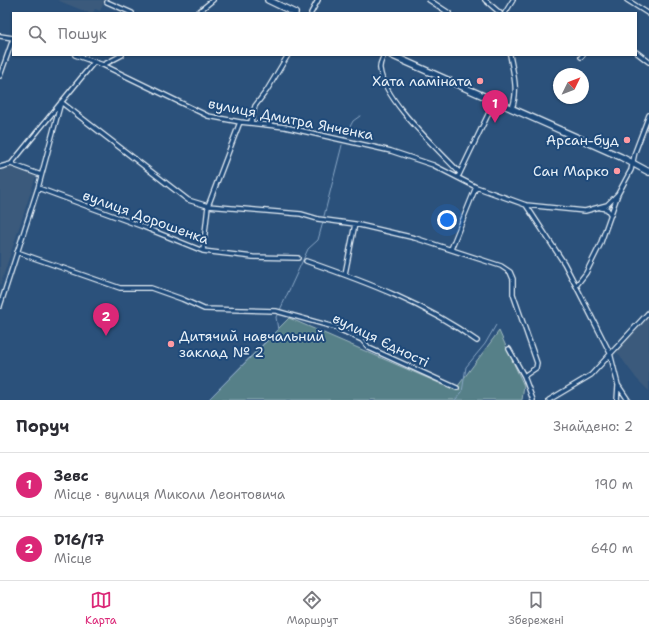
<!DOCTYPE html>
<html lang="uk">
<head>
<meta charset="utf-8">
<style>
	:root { --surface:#fff; --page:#f2f2f3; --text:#2b2b33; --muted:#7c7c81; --line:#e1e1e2; --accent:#db2777 }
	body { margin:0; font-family:"Shantell Sans",sans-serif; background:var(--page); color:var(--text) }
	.compass { position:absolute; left:553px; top:68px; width:36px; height:36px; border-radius:50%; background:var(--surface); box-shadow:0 1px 3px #0004; rotate:47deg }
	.you { position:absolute; left:447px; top:220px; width:14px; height:14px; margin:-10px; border:3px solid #fff; border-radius:50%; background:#1a73e8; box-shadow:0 0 0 6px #1a73e833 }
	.badge { display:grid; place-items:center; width:26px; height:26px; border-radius:50%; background:var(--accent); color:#fff; font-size:13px; font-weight:700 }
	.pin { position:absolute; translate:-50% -33px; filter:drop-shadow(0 1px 2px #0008) }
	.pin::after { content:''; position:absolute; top:21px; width:14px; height:12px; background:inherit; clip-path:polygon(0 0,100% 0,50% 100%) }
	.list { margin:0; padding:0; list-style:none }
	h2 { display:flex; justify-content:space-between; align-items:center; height:52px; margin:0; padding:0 16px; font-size:17px }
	h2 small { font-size:13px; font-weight:400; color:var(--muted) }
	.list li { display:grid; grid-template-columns:26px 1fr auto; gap:12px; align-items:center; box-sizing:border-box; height:64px; padding:0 16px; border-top:1px solid var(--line) }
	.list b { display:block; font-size:15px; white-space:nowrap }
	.list p { margin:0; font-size:13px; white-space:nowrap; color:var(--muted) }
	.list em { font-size:13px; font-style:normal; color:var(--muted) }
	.icon { flex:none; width:22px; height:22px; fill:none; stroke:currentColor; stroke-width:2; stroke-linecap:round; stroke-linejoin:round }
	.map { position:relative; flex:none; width:649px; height:400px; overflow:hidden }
	.search { position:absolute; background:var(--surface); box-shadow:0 1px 3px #0004; left:12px; right:12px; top:12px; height:44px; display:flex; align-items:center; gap:10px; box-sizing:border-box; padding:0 14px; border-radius:0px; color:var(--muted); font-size:15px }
	.sheet { height:180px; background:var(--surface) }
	nav { display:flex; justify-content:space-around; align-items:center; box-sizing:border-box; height:56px; border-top:1px solid var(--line); background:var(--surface); font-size:11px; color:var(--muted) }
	nav a { display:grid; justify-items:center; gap:2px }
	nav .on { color:var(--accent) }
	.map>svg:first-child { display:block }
	.built { fill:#3a5a7c }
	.green { fill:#568088; stroke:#9fb8c0 }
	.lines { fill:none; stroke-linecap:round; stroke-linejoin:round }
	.stream { stroke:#89a7c6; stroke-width:1 }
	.street-casing { stroke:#e8f1f8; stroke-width:6 }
	.primary-casing { stroke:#e8f1f8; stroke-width:8 }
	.street { stroke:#1f4a7a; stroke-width:3.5 }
	.primary { stroke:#1f4a7a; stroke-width:5.5 }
	.poi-dot { fill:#ff9aa2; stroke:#1f4a7a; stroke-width:1.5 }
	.labels { text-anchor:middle; stroke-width:4; stroke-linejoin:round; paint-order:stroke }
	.poi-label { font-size:14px; fill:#e8f1f8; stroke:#1f4a7a; text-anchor:end }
	.street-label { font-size:14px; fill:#e8f1f8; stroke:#1f4a7a }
</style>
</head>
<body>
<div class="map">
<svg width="649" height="400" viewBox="0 0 649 400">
	<rect width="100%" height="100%" fill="#2b517b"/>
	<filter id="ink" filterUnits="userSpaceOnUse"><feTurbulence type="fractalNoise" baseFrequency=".025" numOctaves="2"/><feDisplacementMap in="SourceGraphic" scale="8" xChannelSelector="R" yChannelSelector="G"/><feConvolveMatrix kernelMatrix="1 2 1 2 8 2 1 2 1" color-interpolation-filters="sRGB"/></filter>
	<g filter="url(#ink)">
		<path class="built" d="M 57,0 L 105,0 L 100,11 L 95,9 L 93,13 L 89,13 Z
			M 11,167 L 36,176 L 0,286 L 0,170 Z
			M 649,315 L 649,391 L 636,378 L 616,351 Z"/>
		<path class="green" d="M 289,318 L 455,390 L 499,331 L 524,386 L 522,400 L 208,400 Z"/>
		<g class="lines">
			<path class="stream" d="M 344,138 L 353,121 L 360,116
				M 324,216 L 342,145
				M 280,310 L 308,249 L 318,240 L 323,222
				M 208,400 L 278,330 L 276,317 L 278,313
				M 455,400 L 462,392 L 466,367 L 485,344 L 496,325"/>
			<defs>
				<path id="street" d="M 429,0 L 449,13
					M 485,0 L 500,13
					M 627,0 L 649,14
					M 107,2 L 132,13
					M 197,13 L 213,0
					M 311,13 L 318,0
					M 505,13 L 513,0
					M 0,36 L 13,38
					M 636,52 L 649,62
					M 75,55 L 103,65 L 208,116 L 240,122 L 285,127 L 391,151 L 433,165 L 476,187 L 526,205 L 585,211 L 607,205 L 618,194
					M 384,55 C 382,60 379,64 380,69 C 384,101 438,149 460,173
					M 510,55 C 513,72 519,91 512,108
					M 581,57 L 583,55
					M 103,65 L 122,55
					M 0,76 L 13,39
					M 61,102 L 188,200 L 208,206 L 301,214 L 318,219 L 355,224 L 415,238 L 501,266 L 510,272 L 513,279 L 513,294 L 537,363 L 536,368 L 524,376
					M 251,122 L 255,106 L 267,90 L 288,55
					M 11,164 L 41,175
					M 0,167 L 11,164 L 94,62
					M 459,175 L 495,100
					M 38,188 L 141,226 L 203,251 L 253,257 L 298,258
					M 526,205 L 564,263 L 576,286 L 610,353 L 618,385 L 628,400
					M 601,208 L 607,209 L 611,215
					M 451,249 L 476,187
					M 203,251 L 208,206 L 240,122
					M 17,252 L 120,288 L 151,288 L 182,299 L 204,309 L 276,311 L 334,327 L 362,340 L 369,348 L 457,388
					M 306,261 C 366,282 426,304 477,341
					M 345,274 L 355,224
					M 576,286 L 586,273 L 600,245 L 618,194 L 631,170 L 635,152 L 649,115
					M 0,306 L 38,188 L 61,102
					M 509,349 L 524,376 L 533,400
					M 549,400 L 591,375 L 649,312
					M 617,400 L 618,386"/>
				<path id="primary" d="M 268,0 L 295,13
					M 391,55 L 621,157 L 649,172"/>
			</defs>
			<use href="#street" class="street-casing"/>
			<use href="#primary" class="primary-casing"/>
			<use href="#street" class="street"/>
			<use href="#primary" class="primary"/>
		</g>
	</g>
	<g class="poi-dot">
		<circle cx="480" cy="81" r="4"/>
		<circle cx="627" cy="140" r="4"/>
		<circle cx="617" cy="171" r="4"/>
		<circle cx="171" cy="344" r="4"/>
	</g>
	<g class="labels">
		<g class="poi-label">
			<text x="472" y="86">Хата ламіната</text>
			<text x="619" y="145">Арсан-буд</text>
			<text x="609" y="176">Сан Марко</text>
			<text x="179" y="341" text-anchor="start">Дитячий навчальний<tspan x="179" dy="16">заклад № 2</tspan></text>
		</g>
		<g class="street-label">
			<text transform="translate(291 119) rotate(11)" y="5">вулиця Дмитра Янченка</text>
			<text transform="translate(146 217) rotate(20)" y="5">вулиця Дорошенка</text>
			<text transform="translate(381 340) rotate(26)" y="5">вулиця Єдності</text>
		</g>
	</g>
</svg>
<svg class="compass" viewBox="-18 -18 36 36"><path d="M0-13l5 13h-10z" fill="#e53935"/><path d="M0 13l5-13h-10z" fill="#7c7c81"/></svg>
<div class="you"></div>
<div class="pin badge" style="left:495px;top:123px">1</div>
<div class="pin badge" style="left:106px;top:336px">2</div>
<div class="search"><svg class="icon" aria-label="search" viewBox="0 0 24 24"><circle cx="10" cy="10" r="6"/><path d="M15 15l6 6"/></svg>Пошук</div>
</div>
<section class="sheet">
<h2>Поруч<small>Знайдено: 2</small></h2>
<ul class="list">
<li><span class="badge">1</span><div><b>Зевс</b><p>Місце · вулиця Миколи Леонтовича</p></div><em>190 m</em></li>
<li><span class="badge">2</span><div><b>D16/17</b><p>Місце</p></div><em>640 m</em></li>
</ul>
</section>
<nav>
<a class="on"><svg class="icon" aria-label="map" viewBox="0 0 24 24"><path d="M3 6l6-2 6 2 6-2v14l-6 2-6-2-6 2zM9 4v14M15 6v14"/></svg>Карта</a>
<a><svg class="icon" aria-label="directions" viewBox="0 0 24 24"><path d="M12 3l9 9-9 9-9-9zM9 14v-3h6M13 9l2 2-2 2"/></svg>Маршрут</a>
<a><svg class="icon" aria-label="saved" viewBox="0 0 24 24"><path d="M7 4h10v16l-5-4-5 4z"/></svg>Збережені</a>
</nav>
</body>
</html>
